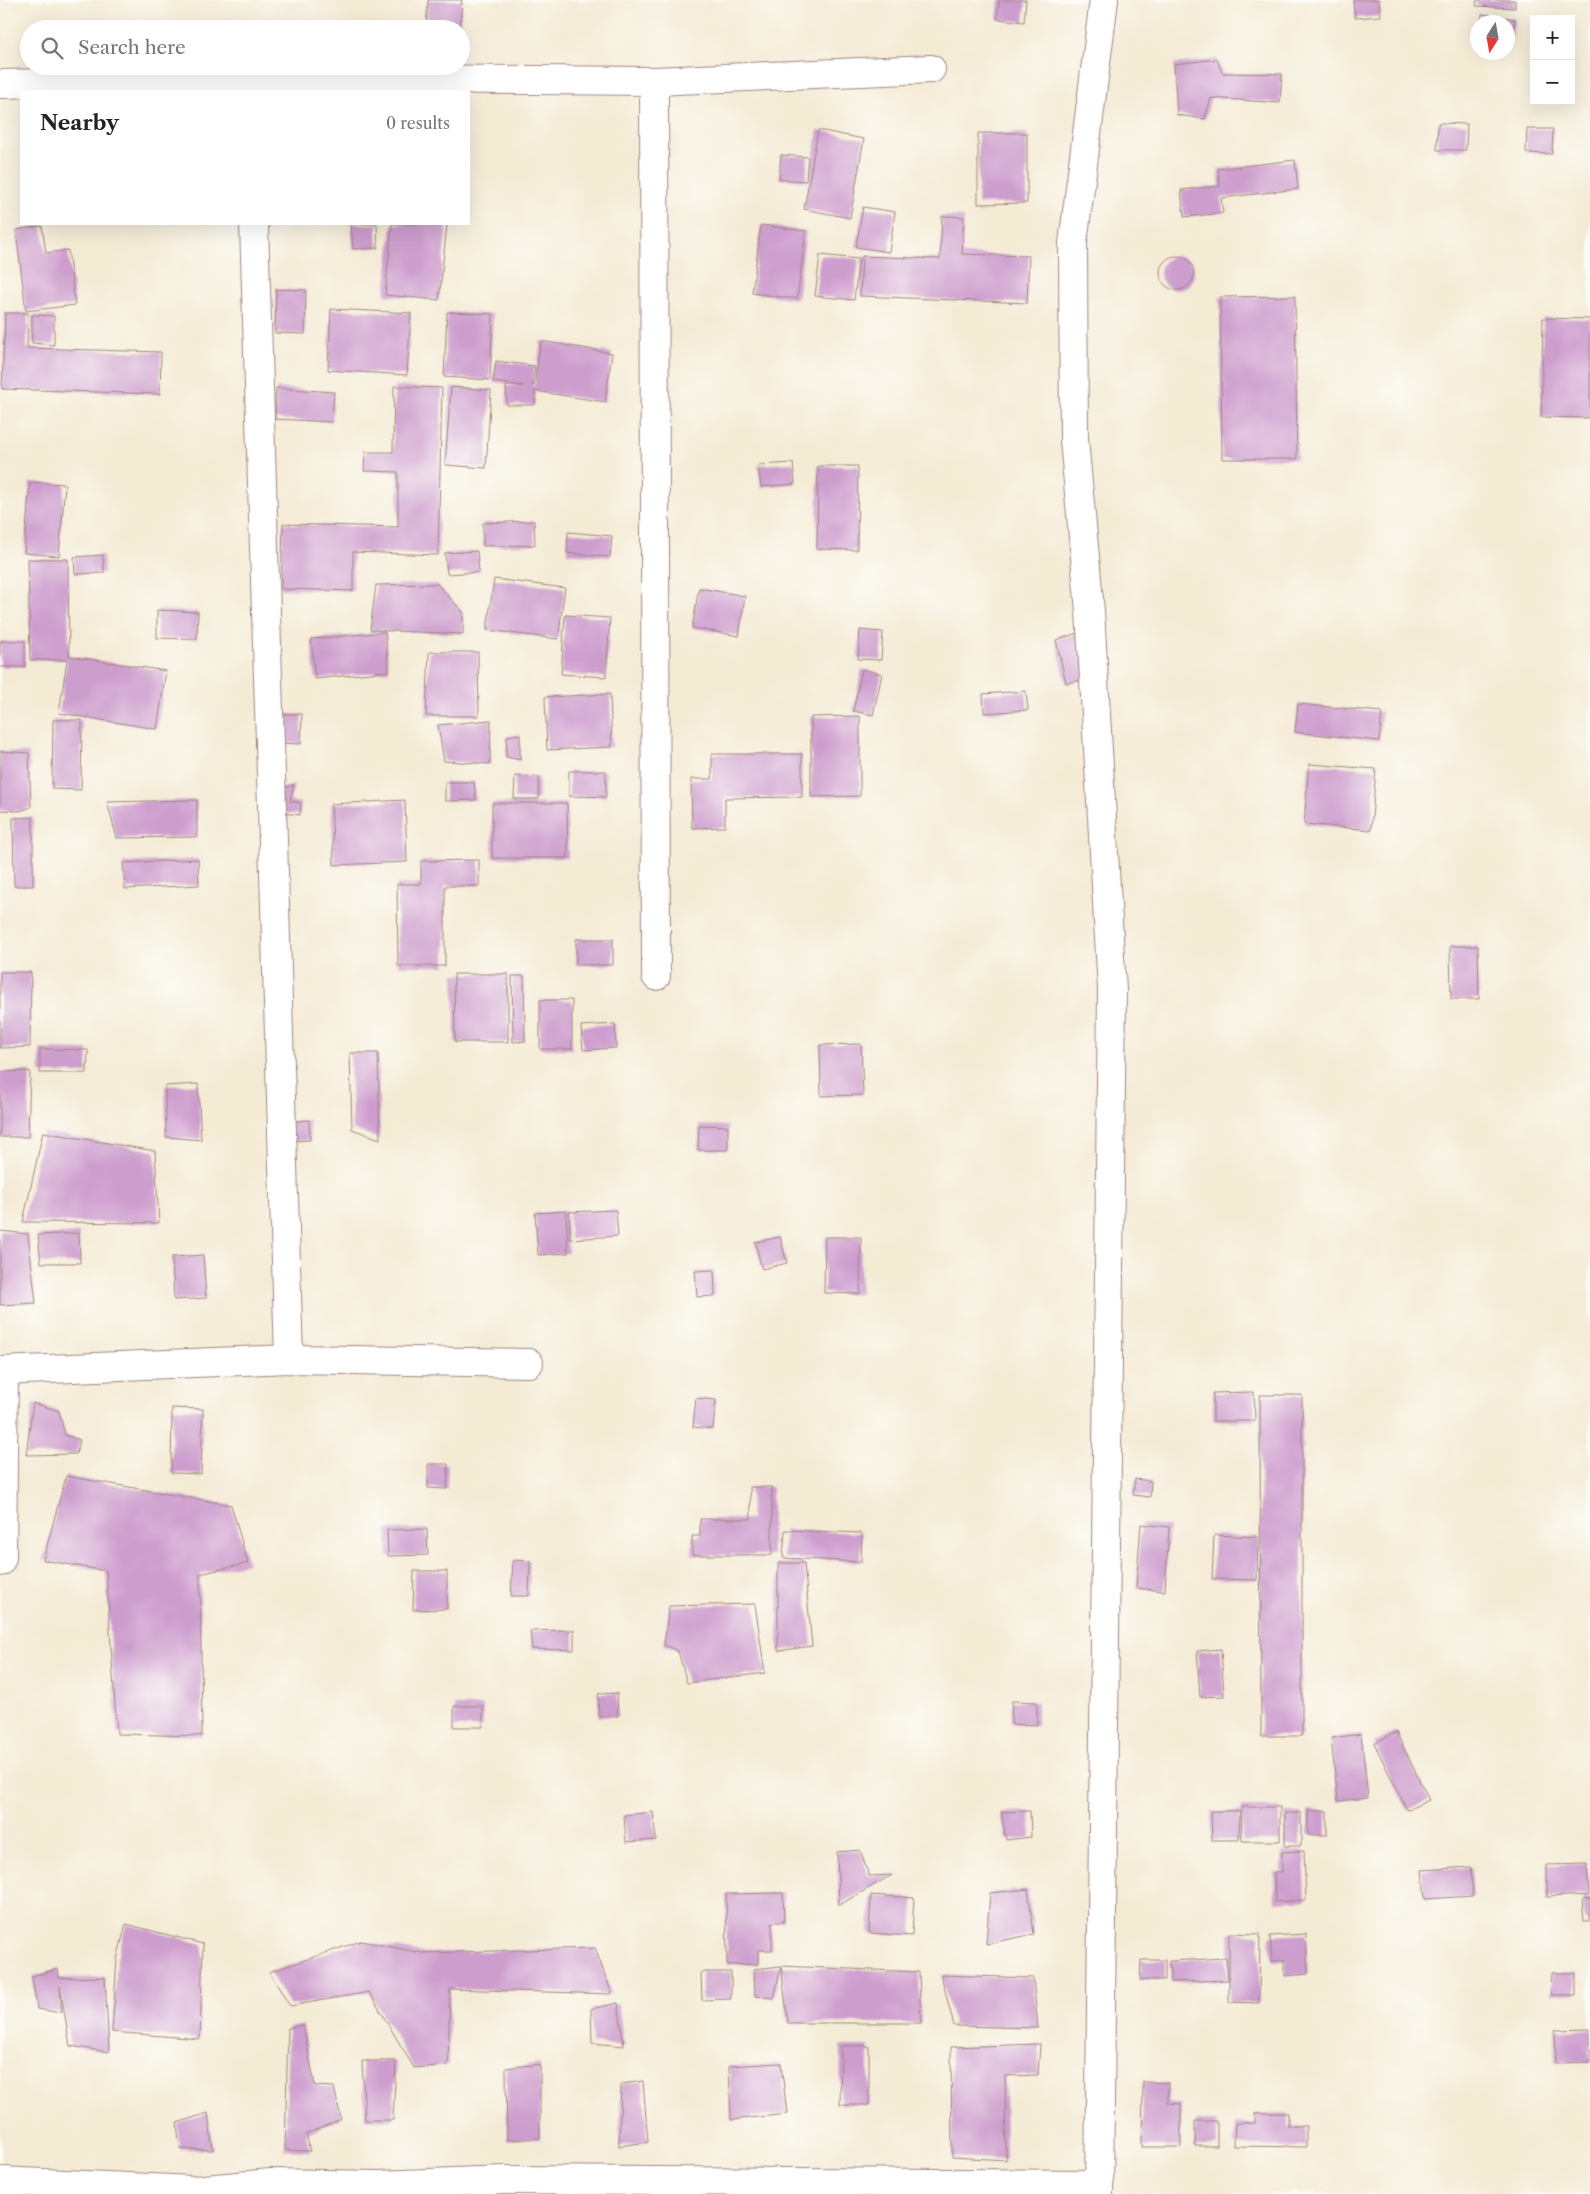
<!DOCTYPE html>
<html lang="en">
<head>
<meta charset="utf-8">
<style>
	:root { --surface:#fff; --page:#f2f2f2; --text:#222; --muted:#767676; --line:#e0e0e0 }
	body { margin:0; font-family:"Libre Caslon Text",serif; background:var(--page); color:var(--text) }
	.controls { position:absolute; right:15px; top:15px; display:grid; overflow:hidden; border-radius:0px; box-shadow:0 5px 20px #0002 }
	.controls button { width:45px; height:45px; display:grid; place-items:center; padding:0; border:0; border-bottom:1px solid var(--line); background:var(--surface); color:var(--text); font:25px sans-serif }
	.compass { position:absolute; left:1470px; top:15px; width:45px; height:45px; border-radius:50%; background:var(--surface); box-shadow:0 5px 20px #0002; rotate:191deg }
	.list { margin:0; padding:0; list-style:none }
	h2 { display:flex; justify-content:space-between; align-items:center; height:65px; margin:0; padding:0 20px; font-size:21px }
	h2 small { font-size:16px; font-weight:400; color:var(--muted) }
	.icon { flex:none; width:28px; height:28px; fill:none; stroke:currentColor; stroke-width:2; stroke-linecap:round; stroke-linejoin:round }
	.map { position:relative; flex:none; width:1590px; height:2194px; overflow:hidden }
	.search { position:absolute; background:var(--surface); box-shadow:0 5px 20px #0002; left:20px; top:20px; width:450px; height:55px; display:flex; align-items:center; gap:12px; box-sizing:border-box; padding:0 18px; border-radius:28px; color:var(--muted); font-size:19px }
	.panel { position:absolute; background:var(--surface); box-shadow:0 5px 20px #0002; left:20px; top:90px; width:450px; height:135px; border-radius:0px }
	.map>svg:first-child { display:block }
	.building { fill:#cd9dce }
	.lines { fill:none; stroke-linecap:round; stroke-linejoin:round }
	.minor-casing { stroke:#9f8580; stroke-width:30 }
	.minor { stroke:#fff; stroke-width:28 }
</style>
</head>
<body>
<div class="map">
<svg width="1590" height="2194" viewBox="0 0 1590 2194">
	<rect width="100%" height="100%" fill="#fdfcf7"/>
	<filter id="ink" filterUnits="userSpaceOnUse"><feTurbulence type="fractalNoise" baseFrequency=".02" numOctaves="2"/><feDisplacementMap in="SourceGraphic" scale="10" xChannelSelector="R" yChannelSelector="G"/><feConvolveMatrix kernelMatrix="1 2 1 2 8 2 1 2 1" color-interpolation-filters="sRGB"/></filter>
	<filter id="wash" filterUnits="userSpaceOnUse"><feTurbulence type="fractalNoise" baseFrequency=".0096" numOctaves="4" result="noise"/><feDisplacementMap in="SourceGraphic" scale="20" xChannelSelector="R" yChannelSelector="G"/><feGaussianBlur stdDeviation="1.12" result="paint"/><feColorMatrix in="noise" values="0 0 0 0 0 0 0 0 0 0 0 0 0 0 0 0 0 1.4 0 .05"/><feComposite in="paint" operator="in"/></filter>
	<g filter="url(#wash)">
		<rect width="100%" height="100%" fill="#f4ebd5"/>
		<g id="blocks">
			<path class="building" d="M 428,0 L 462,0 L 460,29 L 426,27 Z
				M 999,0 L 1026,0 L 1024,22 L 997,19 Z
				M 1353,0 L 1379,0 L 1381,16 L 1355,18 Z
				M 1477,0 L 1515,0 L 1515,8 L 1476,6 Z
				M 1482,14 L 1515,19 L 1512,37 L 1508,37 L 1508,22 L 1481,22 Z
				M 1217,59 L 1222,73 L 1282,74 L 1280,103 L 1211,98 L 1205,119 L 1177,115 L 1174,64 Z
				M 1438,123 L 1467,124 L 1466,150 L 1437,150 Z
				M 1527,129 L 1553,129 L 1552,154 L 1526,153 Z
				M 818,130 L 864,139 L 850,218 L 804,209 Z
				M 978,133 L 1027,133 L 1027,203 L 978,204 Z
				M 781,155 L 808,157 L 806,181 L 779,179 Z
				M 1295,160 L 1298,189 L 1221,198 L 1223,213 L 1184,217 L 1181,190 L 1220,186 L 1218,169 Z
				M 863,207 L 895,212 L 889,252 L 856,247 Z
				M 942,216 L 964,217 L 962,254 L 1029,256 L 1027,303 L 860,296 L 862,256 L 940,259 Z
				M 351,224 L 377,224 L 378,248 L 353,249 Z
				M 392,224 L 447,224 L 439,300 L 385,295 Z
				M 761,225 L 806,231 L 797,299 L 752,293 Z
				M 42,226 L 46,253 L 68,250 L 75,305 L 26,311 L 16,230 Z
				M 820,255 L 859,259 L 854,300 L 815,296 Z
				M1160 273a17 17 0 1 1 34 0a17 17 0 1 1-34 0Z
				M 276,289 L 306,290 L 305,334 L 275,333 Z
				M 1295,296 L 1297,459 L 1222,459 L 1220,297 Z
				M 331,309 L 411,313 L 407,375 L 328,370 Z
				M 447,312 L 493,314 L 490,380 L 444,377 Z
				M 5,313 L 28,313 L 27,348 L 161,352 L 160,394 L 2,389 Z
				M 32,315 L 54,316 L 54,345 L 32,343 Z
				M 1543,318 L 1590,319 L 1590,418 L 1541,417 Z
				M 541,341 L 612,353 L 605,402 L 535,391 L 535,405 L 507,405 L 506,386 L 523,386 L 493,382 L 496,361 L 535,366 L 532,386 L 534,386 Z
				M 394,386 L 442,388 L 438,555 L 353,552 L 353,591 L 281,589 L 283,524 L 398,527 L 398,472 L 364,471 L 365,452 L 393,452 Z
				M 451,387 L 491,390 L 486,468 L 445,465 Z
				M 276,388 L 334,392 L 332,422 L 275,419 Z
				M 793,463 L 795,484 L 761,487 L 758,465 Z
				M 818,466 L 858,466 L 857,550 L 817,549 Z
				M 30,482 L 65,484 L 59,556 L 24,553 Z
				M 534,521 L 535,545 L 483,546 L 483,523 Z
				M 568,532 L 612,536 L 610,557 L 567,553 Z
				M 477,551 L 479,572 L 447,574 L 445,553 Z
				M 103,555 L 104,573 L 75,574 L 74,557 Z
				M 28,559 L 68,559 L 69,656 L 166,671 L 157,729 L 59,713 L 67,660 L 30,660 Z
				M 494,579 L 565,588 L 558,639 L 487,630 Z
				M 437,584 L 463,612 L 463,634 L 370,630 L 376,585 Z
				M 699,588 L 745,596 L 739,636 L 692,628 Z
				M 157,610 L 198,612 L 197,639 L 157,638 Z
				M 565,615 L 610,618 L 606,677 L 561,674 Z
				M 860,630 L 883,632 L 881,660 L 858,659 Z
				M 1084,631 L 1089,679 L 1066,683 L 1056,640 Z
				M 385,632 L 389,671 L 315,679 L 311,639 Z
				M 0,641 L 25,641 L 25,667 L 0,667 Z
				M 429,652 L 478,652 L 479,716 L 426,716 Z
				M 862,669 L 882,674 L 873,715 L 853,711 Z
				M 1026,691 L 1028,710 L 984,713 L 983,694 Z
				M 610,694 L 612,747 L 547,750 L 545,697 Z
				M 1298,704 L 1382,712 L 1379,741 L 1295,732 Z
				M 279,714 L 302,714 L 301,744 L 278,743 Z
				M 860,716 L 860,796 L 811,797 L 811,717 Z
				M 53,720 L 82,720 L 81,790 L 52,789 Z
				M 491,720 L 490,764 L 444,761 L 438,725 Z
				M 520,734 L 520,760 L 506,757 L 507,736 Z
				M 0,751 L 29,753 L 31,807 L 20,811 L 0,810 Z
				M 712,754 L 802,754 L 802,797 L 725,798 L 725,827 L 692,828 L 691,779 L 712,779 Z
				M 1309,764 L 1376,769 L 1371,830 L 1304,824 Z
				M 569,771 L 606,771 L 606,797 L 569,796 Z
				M 515,776 L 539,777 L 539,799 L 514,799 Z
				M 445,782 L 474,782 L 476,800 L 445,801 Z
				M 294,785 L 290,801 L 301,803 L 300,815 L 282,813 L 278,789 Z
				M 197,800 L 197,837 L 117,838 L 107,802 Z
				M 405,800 L 407,862 L 334,865 L 331,804 Z
				M 492,803 L 567,803 L 568,858 L 492,858 Z
				M 33,817 L 33,886 L 14,886 L 13,818 Z
				M 198,859 L 199,885 L 125,889 L 123,863 Z
				M 479,860 L 479,886 L 445,886 L 445,966 L 398,966 L 397,884 L 421,884 L 421,861 Z
				M 576,939 L 613,939 L 613,965 L 576,965 Z
				M 1450,946 L 1478,946 L 1479,999 L 1451,999 Z
				M 0,972 L 31,972 L 30,1047 L 0,1048 Z
				M 454,974 L 508,974 L 508,1042 L 455,1042 Z
				M 512,976 L 524,976 L 525,1041 L 513,1042 Z
				M 540,1000 L 572,1000 L 572,1049 L 540,1049 Z
				M 615,1024 L 616,1048 L 583,1050 L 581,1026 Z
				M 861,1044 L 863,1095 L 821,1096 L 820,1045 Z
				M 40,1049 L 88,1050 L 87,1073 L 40,1073 Z
				M 350,1053 L 378,1053 L 380,1139 L 352,1129 Z
				M 30,1071 L 28,1137 L 0,1137 L 0,1072 Z
				M 198,1084 L 201,1140 L 166,1137 L 165,1086 Z
				M 309,1120 L 310,1140 L 290,1141 L 288,1122 Z
				M 699,1125 L 728,1126 L 728,1150 L 698,1150 Z
				M 43,1132 L 155,1151 L 159,1223 L 23,1222 Z
				M 616,1210 L 618,1236 L 570,1239 L 569,1212 Z
				M 566,1211 L 568,1253 L 538,1255 L 535,1213 Z
				M 0,1231 L 28,1234 L 36,1303 L 0,1305 Z
				M 79,1233 L 80,1263 L 41,1263 L 38,1235 Z
				M 780,1237 L 787,1263 L 762,1269 L 755,1242 Z
				M 825,1237 L 861,1237 L 860,1294 L 824,1293 Z
				M 203,1255 L 206,1298 L 174,1300 L 172,1257 Z
				M 714,1270 L 715,1296 L 697,1297 L 695,1271 Z
				M 1254,1392 L 1255,1421 L 1213,1421 L 1213,1393 Z
				M 1260,1395 L 1302,1395 L 1302,1736 L 1261,1736 Z
				M 696,1398 L 716,1400 L 713,1429 L 693,1427 Z
				M 33,1403 L 59,1411 L 65,1435 L 80,1440 L 76,1454 L 26,1455 Z
				M 172,1408 L 203,1409 L 201,1474 L 171,1473 Z
				M 428,1464 L 448,1464 L 447,1489 L 428,1488 Z
				M 66,1476 L 231,1505 L 248,1563 L 200,1574 L 202,1736 L 117,1734 L 106,1571 L 43,1560 Z
				M 1135,1479 L 1151,1481 L 1150,1497 L 1133,1495 Z
				M 750,1487 L 772,1487 L 772,1555 L 692,1555 L 692,1536 L 700,1536 L 700,1519 L 751,1519 Z
				M 1141,1524 L 1169,1527 L 1165,1591 L 1136,1588 Z
				M 427,1529 L 428,1555 L 388,1556 L 387,1530 Z
				M 785,1530 L 862,1533 L 861,1562 L 783,1558 Z
				M 1214,1535 L 1258,1537 L 1257,1580 L 1212,1579 Z
				M 513,1560 L 530,1561 L 529,1596 L 511,1596 Z
				M 778,1563 L 804,1563 L 812,1646 L 778,1651 Z
				M 414,1571 L 447,1571 L 447,1609 L 413,1610 Z
				M 755,1604 L 765,1673 L 687,1683 L 678,1651 L 664,1645 L 669,1606 Z
				M 574,1630 L 574,1650 L 532,1649 L 530,1631 Z
				M 1221,1649 L 1224,1696 L 1200,1697 L 1197,1651 Z
				M 617,1693 L 618,1716 L 599,1717 L 598,1694 Z
				M 1012,1701 L 1037,1702 L 1037,1725 L 1011,1724 Z
				M 454,1706 L 483,1706 L 483,1727 L 454,1727 Z
				M 1396,1732 L 1429,1800 L 1407,1810 L 1374,1743 Z
				M 1361,1734 L 1368,1798 L 1338,1801 L 1331,1738 Z
				M 1241,1807 L 1280,1807 L 1280,1841 L 1242,1841 Z
				M 1030,1811 L 1031,1837 L 1006,1840 L 1001,1812 Z
				M 1211,1811 L 1240,1811 L 1239,1840 L 1212,1840 Z
				M 1308,1811 L 1327,1811 L 1327,1835 L 1308,1835 Z
				M 653,1812 L 656,1840 L 626,1842 L 624,1815 Z
				M 1285,1813 L 1301,1813 L 1301,1846 L 1285,1846 Z
				M 860,1850 L 869,1876 L 892,1875 L 839,1905 L 837,1852 Z
				M 1304,1851 L 1306,1900 L 1275,1902 L 1274,1872 L 1282,1872 L 1282,1852 Z
				M 1587,1864 L 1589,1895 L 1547,1897 L 1547,1865 Z
				M 1471,1867 L 1473,1896 L 1425,1899 L 1422,1870 Z
				M 1028,1889 L 1034,1934 L 986,1944 L 990,1893 Z
				M 783,1893 L 784,1922 L 772,1922 L 772,1950 L 758,1950 L 758,1964 L 727,1965 L 726,1894 Z
				M 871,1895 L 914,1898 L 912,1936 L 869,1933 Z
				M 1590,1898 L 1590,1921 L 1584,1921 L 1582,1899 Z
				M 126,1924 L 203,1944 L 200,2039 L 112,2032 L 117,1959 Z
				M 1229,1933 L 1260,1934 L 1259,2003 L 1229,2002 Z
				M 1306,1934 L 1308,1974 L 1285,1976 L 1285,1960 L 1272,1961 L 1270,1936 Z
				M 361,1941 L 422,1953 L 595,1948 L 612,1994 L 450,1989 L 448,2065 L 414,2068 L 369,1992 L 290,2006 L 269,1972 Z
				M 1226,1958 L 1228,1980 L 1171,1982 L 1169,1961 Z
				M 1141,1960 L 1165,1960 L 1165,1980 L 1140,1980 Z
				M 781,1966 L 774,1998 L 755,1996 L 754,1969 Z
				M 781,1966 L 919,1972 L 921,2023 L 788,2023 Z
				M 58,1969 L 59,1978 L 105,1977 L 109,2052 L 70,2046 L 60,1986 L 62,2013 L 37,2009 L 32,1976 Z
				M 701,1972 L 731,1972 L 731,1999 L 702,2000 Z
				M 1552,1973 L 1576,1973 L 1576,1995 L 1551,1995 Z
				M 941,1975 L 1033,1978 L 1038,2028 L 954,2026 Z
				M 618,2003 L 624,2046 L 592,2043 L 591,2009 Z
				M 303,2025 L 315,2086 L 334,2087 L 341,2119 L 306,2134 L 310,2151 L 285,2150 L 288,2028 Z
				M 1590,2029 L 1590,2062 L 1556,2063 L 1555,2030 Z
				M 1040,2044 L 1038,2075 L 1005,2076 L 1006,2160 L 952,2157 L 951,2047 Z
				M 841,2046 L 869,2046 L 869,2105 L 840,2105 Z
				M 362,2061 L 396,2061 L 393,2120 L 365,2120 Z
				M 781,2063 L 787,2114 L 731,2120 L 729,2066 Z
				M 540,2064 L 540,2138 L 507,2140 L 506,2068 Z
				M 643,2081 L 648,2142 L 619,2146 L 621,2084 Z
				M 1143,2082 L 1168,2083 L 1168,2103 L 1181,2104 L 1181,2147 L 1142,2147 Z
				M 208,2113 L 213,2150 L 180,2149 L 177,2123 Z
				M 1255,2113 L 1288,2113 L 1288,2126 L 1306,2126 L 1306,2147 L 1234,2146 L 1235,2123 L 1255,2123 Z
				M 1195,2121 L 1217,2121 L 1217,2146 L 1195,2146 Z"/>
		</g>
	</g>
	<g filter="url(#ink)">
		<use href="#blocks" fill-opacity="0" stroke="#9f8580" stroke-width="1"/>
		<g class="lines">
			<defs>
				<path id="minor" d="M 654,81 L 656,976
					M 0,84 L 249,78 L 654,81 L 931,69
					M 254,224 L 289,1359
					M 0,1371 L 289,1359 L 529,1363
					M 0,1562 L 2,1558 L 4,1371
					M 0,2181 L 193,2190 L 271,2183 L 378,2185 L 504,2180 L 1099,2184
					M 1099,2194 L 1112,990 L 1090,611 L 1074,440 L 1073,243 L 1104,0"/>
			</defs>
			<use href="#minor" class="minor-casing"/>
			<use href="#minor" class="minor"/>
		</g>
	</g>
</svg>
<div class="controls">
<button>+</button>
<button>−</button>
</div>
<svg class="compass" viewBox="-18 -18 36 36"><path d="M0-13l5 13h-10z" fill="#e53935"/><path d="M0 13l5-13h-10z" fill="#767676"/></svg>
<div class="search"><svg class="icon" aria-label="search" viewBox="0 0 24 24"><circle cx="10" cy="10" r="6"/><path d="M15 15l6 6"/></svg>Search here</div>
<section class="panel">
<h2>Nearby<small>0 results</small></h2>
<ul class="list">
</ul>
</section>
</div>
</body>
</html>
